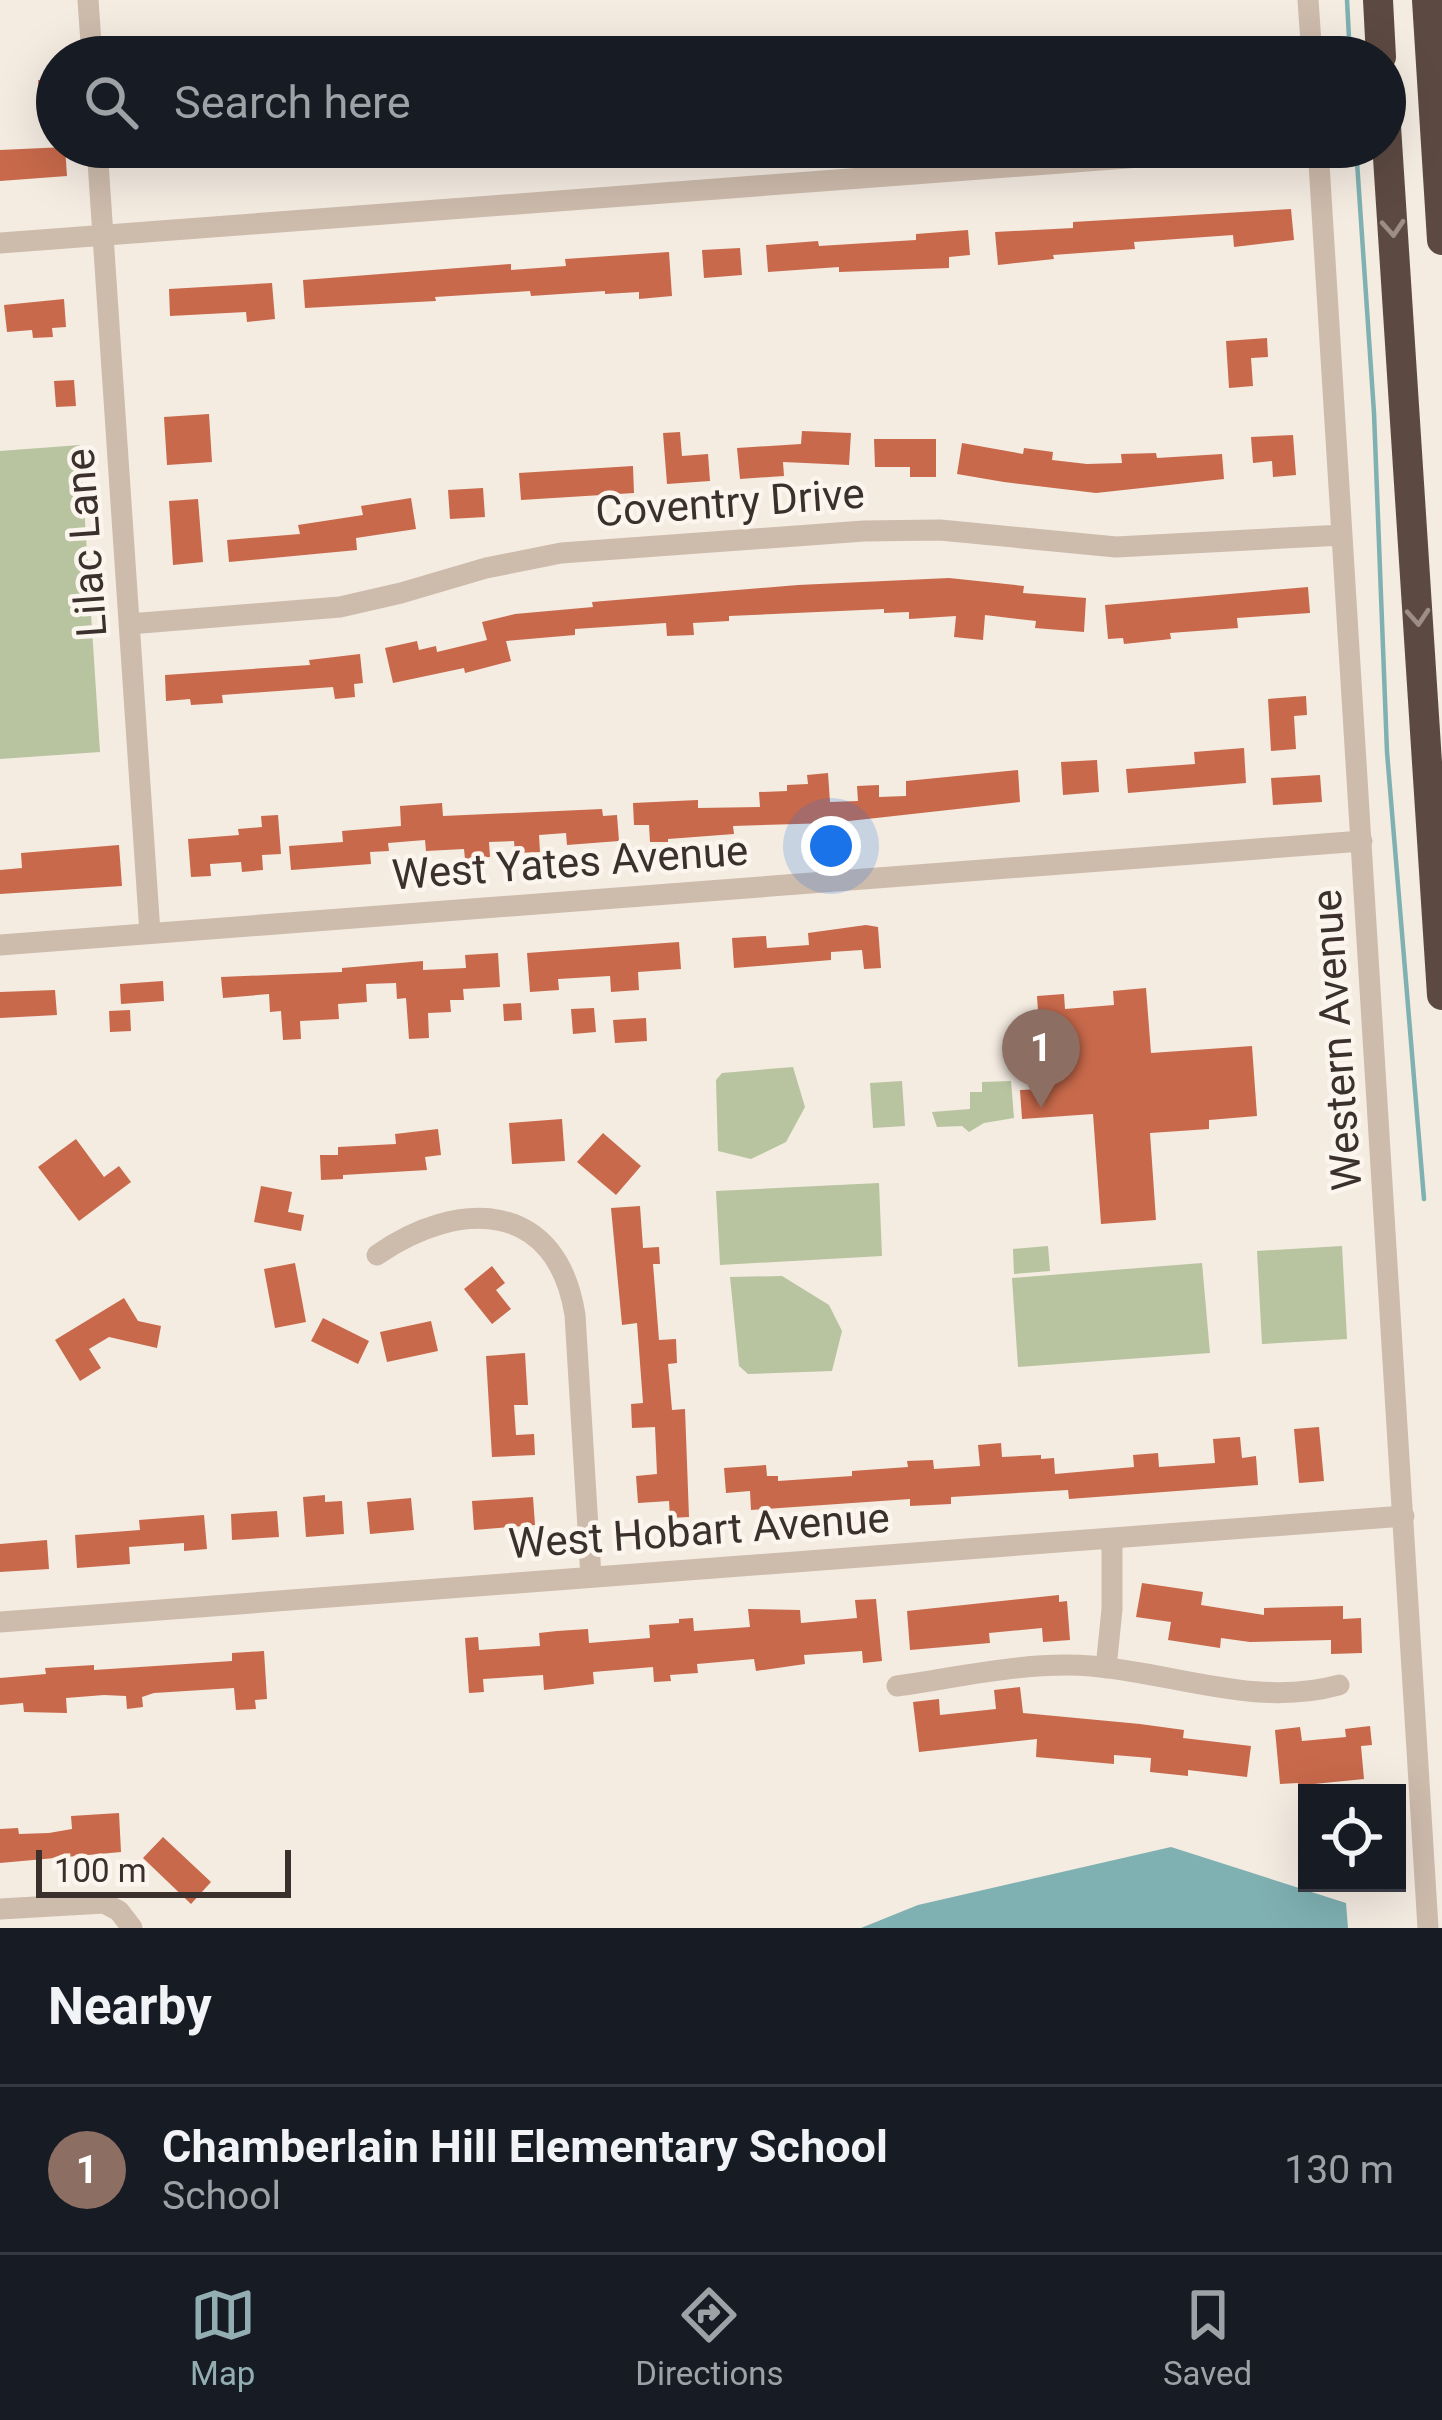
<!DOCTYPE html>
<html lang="en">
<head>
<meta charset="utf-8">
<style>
	:root { --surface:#171b24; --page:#20242c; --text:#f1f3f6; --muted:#9ea1a6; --line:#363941; --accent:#92aeb2 }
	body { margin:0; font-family:Roboto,sans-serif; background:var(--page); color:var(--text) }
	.controls { position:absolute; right:36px; bottom:36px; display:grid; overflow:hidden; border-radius:0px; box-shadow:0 12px 48px #0002 }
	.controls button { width:108px; height:108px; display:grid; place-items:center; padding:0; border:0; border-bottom:3px solid var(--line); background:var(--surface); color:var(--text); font:60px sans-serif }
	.scale { position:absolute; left:36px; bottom:30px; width:255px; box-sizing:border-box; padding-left:12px; border:6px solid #3b302b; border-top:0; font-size:33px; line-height:42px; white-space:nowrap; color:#3b302b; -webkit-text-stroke:9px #fbf5ee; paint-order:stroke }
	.you { position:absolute; left:831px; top:846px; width:42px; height:42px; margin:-30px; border:9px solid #fff; border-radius:50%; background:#1a73e8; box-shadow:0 0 0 18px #1a73e833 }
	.badge { display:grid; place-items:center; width:78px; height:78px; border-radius:50%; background:var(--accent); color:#fff; font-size:39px; font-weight:700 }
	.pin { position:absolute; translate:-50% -99px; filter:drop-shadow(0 3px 6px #0008) }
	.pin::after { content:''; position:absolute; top:63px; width:42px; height:36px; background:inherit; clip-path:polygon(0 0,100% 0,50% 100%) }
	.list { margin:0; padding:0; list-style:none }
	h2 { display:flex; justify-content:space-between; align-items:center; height:156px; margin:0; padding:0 48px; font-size:51px }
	h2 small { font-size:39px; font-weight:400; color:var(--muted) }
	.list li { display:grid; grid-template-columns:78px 1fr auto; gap:36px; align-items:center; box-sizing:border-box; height:168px; padding:0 48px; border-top:3px solid var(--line) }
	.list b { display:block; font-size:45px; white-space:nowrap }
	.list p { margin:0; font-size:39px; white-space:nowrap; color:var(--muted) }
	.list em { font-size:39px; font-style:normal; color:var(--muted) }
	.icon { flex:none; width:66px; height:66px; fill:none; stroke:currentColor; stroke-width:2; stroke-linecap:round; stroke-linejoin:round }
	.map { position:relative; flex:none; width:1442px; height:1928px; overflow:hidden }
	.search { position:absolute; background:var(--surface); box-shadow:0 12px 48px #0002; left:36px; right:36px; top:36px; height:132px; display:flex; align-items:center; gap:30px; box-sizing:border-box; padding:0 42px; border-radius:66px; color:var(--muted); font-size:45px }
	.sheet { height:324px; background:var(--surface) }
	nav { display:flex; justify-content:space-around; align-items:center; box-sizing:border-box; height:168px; border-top:3px solid var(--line); background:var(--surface); font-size:33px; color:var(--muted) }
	nav a { display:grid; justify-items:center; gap:6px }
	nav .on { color:var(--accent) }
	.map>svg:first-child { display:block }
	.green { fill:#b8c4a0 }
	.water { fill:#7fb0b2 }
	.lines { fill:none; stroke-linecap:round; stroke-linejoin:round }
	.stream { stroke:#7fb0b2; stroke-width:4.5 }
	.building { fill:#c8694b }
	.minor { stroke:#cdbbac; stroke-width:21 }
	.highway { stroke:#5c4a42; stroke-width:30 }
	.oneway { stroke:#9c8e87 }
	.labels { text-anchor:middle; stroke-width:9; stroke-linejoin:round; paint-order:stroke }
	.street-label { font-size:42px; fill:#3b302b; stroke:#fbf5ee }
</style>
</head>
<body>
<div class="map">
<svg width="1442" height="1928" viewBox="0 0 1442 1928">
	<rect width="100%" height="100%" fill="#f4ebe1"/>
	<path class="green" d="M 80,445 L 100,752 L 0,759 L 0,451 Z
		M 793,1067 L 805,1107 L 786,1142 L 751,1159 L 718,1151 L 716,1080 L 722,1073 Z
		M 902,1081 L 905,1126 L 873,1128 L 870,1083 Z
		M 1011,1081 L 1014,1118 L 984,1123 L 969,1132 L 962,1126 L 937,1127 L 932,1112 L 970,1109 L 970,1092 L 982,1092 L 982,1082 Z
		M 879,1183 L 882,1256 L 720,1265 L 716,1191 Z
		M 1048,1246 L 1050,1271 L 1014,1274 L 1013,1249 Z
		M 1342,1246 L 1347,1339 L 1262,1344 L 1257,1251 Z
		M 1202,1263 L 1210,1353 L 1018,1367 L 1012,1278 Z
		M 782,1276 L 829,1305 L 842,1331 L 832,1371 L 748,1374 L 739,1366 L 730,1277 Z"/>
	<path class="water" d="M 1171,1847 L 1346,1903 L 1348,1928 L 861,1928 L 918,1905 Z"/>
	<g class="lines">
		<path class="stream" d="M 1347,0 L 1350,57
			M 1356,147 L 1374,413 L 1387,752 L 1424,1199"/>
	</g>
	<path class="building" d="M 1274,38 L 1275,57 L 1253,57 L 1252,39 Z
		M 57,79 L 57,99 L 40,100 L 38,80 Z
		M 65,147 L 67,176 L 0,181 L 0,150 Z
		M 1291,209 L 1294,240 L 1234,247 L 1233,235 L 1134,242 L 1135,249 L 1053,255 L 1054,259 L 998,265 L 995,232 L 1073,228 L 1073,222 Z
		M 968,230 L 970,255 L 949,257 L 949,268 L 839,272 L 839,267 L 768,272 L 766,245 L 818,241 L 819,246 L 916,240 L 916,234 Z
		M 740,248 L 742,275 L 704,278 L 702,250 Z
		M 669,252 L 672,296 L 639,299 L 639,292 L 605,294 L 605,291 L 531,296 L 530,291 L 435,297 L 436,301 L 305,308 L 303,280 L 511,264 L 511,270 L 566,266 L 565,259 Z
		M 272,283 L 275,319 L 247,322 L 246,312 L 170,316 L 169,289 Z
		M 64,299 L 66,327 L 52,328 L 53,337 L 33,338 L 32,330 L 7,332 L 4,305 Z
		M 1267,338 L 1268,357 L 1251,358 L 1253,386 L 1229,388 L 1226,341 Z
		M 74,380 L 76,406 L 56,407 L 54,381 Z
		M 209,414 L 212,462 L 167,465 L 164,417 Z
		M 802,431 L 851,433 L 849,465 L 783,462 L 784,476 L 740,479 L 737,448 L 801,444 Z
		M 680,432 L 682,456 L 708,454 L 710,481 L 667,484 L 663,433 Z
		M 1293,435 L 1296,475 L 1273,477 L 1272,461 L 1253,463 L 1251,437 Z
		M 874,439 L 936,439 L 936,477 L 910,477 L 910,467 L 875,467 Z
		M 962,443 L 1023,454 L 1024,448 L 1053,452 L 1052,460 L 1087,464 L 1122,463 L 1121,454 L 1156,453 L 1157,458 L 1222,454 L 1224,479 L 1096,493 L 1004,482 L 957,474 Z
		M 633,466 L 634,493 L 521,500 L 519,473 Z
		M 483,488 L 485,517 L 450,519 L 448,490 Z
		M 411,498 L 416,529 L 356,538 L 357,550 L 229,562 L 227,540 L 300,534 L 298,525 L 363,515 L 361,506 Z
		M 198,499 L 203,562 L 173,565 L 169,501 Z
		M 949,578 L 1024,586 L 1023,593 L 1086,598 L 1084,632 L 1035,628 L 1036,621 L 985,615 L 983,640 L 954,637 L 956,616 L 909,619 L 909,612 L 884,613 L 884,609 L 729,616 L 729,621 L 693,623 L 694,635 L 667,636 L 666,623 L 575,629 L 575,635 L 506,641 L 511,661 L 465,673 L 464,668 L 393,683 L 385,648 L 417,641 L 419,650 L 436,646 L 437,652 L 487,640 L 482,622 L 515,614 L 593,607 L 592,602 L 798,585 Z
		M 1308,587 L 1310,613 L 1237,618 L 1238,628 L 1170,633 L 1171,639 L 1124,644 L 1123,638 L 1108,639 L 1105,605 Z
		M 360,654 L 363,683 L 354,684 L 355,697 L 335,699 L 333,687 L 222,695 L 223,703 L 191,705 L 190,699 L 166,701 L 165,675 L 310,665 L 309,660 Z
		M 1306,696 L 1307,715 L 1294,716 L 1296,749 L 1271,751 L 1268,699 Z
		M 1244,748 L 1246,783 L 1128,793 L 1126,769 L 1195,764 L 1194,752 Z
		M 1097,760 L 1099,792 L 1063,795 L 1061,762 Z
		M 1018,770 L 1020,802 L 831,823 L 733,826 L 734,834 L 668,839 L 668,842 L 650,842 L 649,825 L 634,825 L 633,803 L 698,800 L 698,808 L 760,807 L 759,792 L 787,791 L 787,785 L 808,784 L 807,775 L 828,773 L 830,802 L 858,801 L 857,786 L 879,785 L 879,797 L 906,796 L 906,781 Z
		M 1320,775 L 1322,802 L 1273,805 L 1271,778 Z
		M 442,803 L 443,816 L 602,809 L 603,816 L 617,815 L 619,841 L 567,845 L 566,833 L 539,835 L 540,852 L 515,853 L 514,841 L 489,842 L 490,857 L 465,859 L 464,849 L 426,851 L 425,840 L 388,843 L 389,851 L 370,852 L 371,864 L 291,870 L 289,846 L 343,842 L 342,831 L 401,826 L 400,806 Z
		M 278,815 L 281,854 L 262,855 L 263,870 L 242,872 L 241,862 L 210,864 L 211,876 L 191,877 L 188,839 L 239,835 L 238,829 L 262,827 L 261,816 Z
		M 119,845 L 122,886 L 0,894 L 0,870 L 22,868 L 21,853 Z
		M 866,925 L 878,927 L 881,968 L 864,969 L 862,950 L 831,952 L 831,960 L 734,968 L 732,938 L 766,936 L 767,948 L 809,945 L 808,933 Z
		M 679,942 L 681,969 L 638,972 L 639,990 L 611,992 L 610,976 L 558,979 L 559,990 L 530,992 L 527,953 Z
		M 498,953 L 500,987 L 463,989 L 464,1000 L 450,1000 L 451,1012 L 428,1013 L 429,1038 L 409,1039 L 406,998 L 397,999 L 396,983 L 366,984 L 367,1002 L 338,1004 L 339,1019 L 300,1021 L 301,1039 L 283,1040 L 281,1011 L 270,1012 L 269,994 L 223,998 L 221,977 L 342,972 L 342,968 L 423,961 L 423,970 L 466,968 L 465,955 Z
		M 163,981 L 164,1001 L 121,1004 L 120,984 Z
		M 1146,988 L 1151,1053 L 1252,1046 L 1257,1116 L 1209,1120 L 1209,1129 L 1150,1133 L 1156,1220 L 1101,1224 L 1093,1114 L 1022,1119 L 1020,1090 L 1043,1089 L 1037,996 L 1064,994 L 1065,1009 L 1114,1005 L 1113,991 Z
		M 55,990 L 57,1015 L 0,1018 L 0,992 Z
		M 521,1003 L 522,1020 L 504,1021 L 503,1004 Z
		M 594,1008 L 596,1032 L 573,1034 L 571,1009 Z
		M 130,1010 L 131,1031 L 110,1032 L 109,1011 Z
		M 646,1018 L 647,1041 L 615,1043 L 613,1020 Z
		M 562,1119 L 565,1161 L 512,1164 L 509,1123 Z
		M 438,1129 L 441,1155 L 425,1157 L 427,1170 L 343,1175 L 343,1179 L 321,1180 L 320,1155 L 338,1155 L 338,1147 L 396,1144 L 395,1134 Z
		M 603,1133 L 641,1166 L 616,1195 L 577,1162 Z
		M 76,1139 L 104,1177 L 119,1166 L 131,1182 L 79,1221 L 38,1167 Z
		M 261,1186 L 292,1192 L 288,1212 L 304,1215 L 301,1231 L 254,1222 Z
		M 640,1206 L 643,1248 L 659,1247 L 660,1264 L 653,1264 L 659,1340 L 676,1339 L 677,1363 L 668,1364 L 672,1410 L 685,1409 L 689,1517 L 670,1518 L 669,1501 L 638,1503 L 636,1476 L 657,1474 L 655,1427 L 632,1428 L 631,1404 L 643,1403 L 637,1323 L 622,1325 L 611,1208 Z
		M 295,1263 L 306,1322 L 275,1328 L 264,1269 Z
		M 492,1266 L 505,1283 L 496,1290 L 511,1309 L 492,1324 L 464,1289 Z
		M 124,1298 L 138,1321 L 161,1326 L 157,1348 L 109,1337 L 89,1349 L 101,1368 L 80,1381 L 55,1340 Z
		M 323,1318 L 369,1341 L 358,1364 L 311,1341 Z
		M 431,1321 L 438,1351 L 387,1362 L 380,1332 Z
		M 525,1353 L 528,1405 L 514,1405 L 516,1435 L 534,1434 L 535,1455 L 492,1457 L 486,1356 Z
		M 1319,1427 L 1324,1481 L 1299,1483 L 1294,1429 Z
		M 1240,1437 L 1242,1458 L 1256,1456 L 1258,1485 L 1069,1499 L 1068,1490 L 951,1497 L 951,1504 L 910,1506 L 910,1499 L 751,1510 L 750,1491 L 726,1493 L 724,1468 L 766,1465 L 767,1476 L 778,1476 L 778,1481 L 852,1476 L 852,1471 L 908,1467 L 907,1461 L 933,1460 L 934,1469 L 980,1466 L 978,1445 L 1001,1443 L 1002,1457 L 1041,1455 L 1041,1459 L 1054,1458 L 1055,1474 L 1134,1467 L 1133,1455 L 1158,1453 L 1159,1467 L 1215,1463 L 1213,1439 Z
		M 325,1495 L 325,1502 L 342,1501 L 344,1534 L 306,1537 L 303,1497 Z
		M 533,1497 L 535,1525 L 474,1530 L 472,1501 Z
		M 411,1498 L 414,1530 L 370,1534 L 367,1502 Z
		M 277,1511 L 279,1537 L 232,1540 L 231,1514 Z
		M 204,1515 L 207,1549 L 184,1551 L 184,1543 L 129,1547 L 130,1564 L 77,1568 L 75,1535 L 140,1530 L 139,1520 Z
		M 47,1540 L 49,1569 L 0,1572 L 0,1544 Z
		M 1142,1583 L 1203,1592 L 1201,1605 L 1264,1615 L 1264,1608 L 1343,1606 L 1343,1619 L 1361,1618 L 1362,1653 L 1331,1654 L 1331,1640 L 1250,1642 L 1221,1638 L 1220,1648 L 1168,1640 L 1171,1622 L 1136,1617 Z
		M 1059,1595 L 1059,1602 L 1067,1601 L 1070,1640 L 1043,1642 L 1042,1628 L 989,1633 L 990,1643 L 910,1650 L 907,1611 Z
		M 876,1599 L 882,1661 L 863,1663 L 862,1651 L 804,1655 L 805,1664 L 756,1671 L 754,1659 L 697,1664 L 698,1673 L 670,1675 L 671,1681 L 654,1682 L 653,1667 L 593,1672 L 594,1684 L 544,1690 L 543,1675 L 483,1679 L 484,1692 L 469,1693 L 465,1638 L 478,1637 L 479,1650 L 540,1646 L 539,1633 L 557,1631 L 588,1629 L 589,1643 L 650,1638 L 649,1625 L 679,1623 L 679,1619 L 693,1618 L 694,1631 L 750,1627 L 748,1609 L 800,1610 L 801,1623 L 857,1618 L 855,1600 Z
		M 264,1651 L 267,1699 L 255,1700 L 256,1709 L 236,1710 L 234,1688 L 154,1693 L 142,1697 L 143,1707 L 127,1709 L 126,1696 L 104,1695 L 66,1698 L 67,1713 L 24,1712 L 23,1703 L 0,1705 L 0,1678 L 46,1674 L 45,1668 L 94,1665 L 94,1670 L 232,1661 L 232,1653 Z
		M 1020,1687 L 1023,1713 L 1140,1724 L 1184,1730 L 1183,1738 L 1251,1746 L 1247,1777 L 1188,1770 L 1188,1776 L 1150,1772 L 1151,1758 L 1114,1755 L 1114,1764 L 1036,1757 L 1037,1739 L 919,1752 L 913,1702 L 939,1699 L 940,1715 L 996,1709 L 994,1690 Z
		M 1370,1726 L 1372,1745 L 1361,1746 L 1364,1779 L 1314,1784 L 1314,1791 L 1299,1792 L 1298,1783 L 1280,1784 L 1275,1730 L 1300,1727 L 1302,1741 L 1346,1737 L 1345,1729 Z
		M 119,1813 L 121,1852 L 0,1863 L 0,1829 L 18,1828 L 19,1834 L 49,1833 L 72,1829 L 71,1816 Z
		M 163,1837 L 211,1882 L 191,1904 L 143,1858 Z"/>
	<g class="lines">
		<path class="minor" d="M 88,0 L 92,57
			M 1308,0 L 1312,57
			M 97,147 L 150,933
			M 1318,147 L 1428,1928
			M 0,243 L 1273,147
			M 129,624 L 340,607 L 401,593 L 486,568 L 561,553 L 864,531 L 940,530 L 1116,547 L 1342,535
			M 0,945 L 1362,841
			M 377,1255 C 459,1198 557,1200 575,1315 L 591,1577
			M 0,1622 L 1404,1516
			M 1106,1668 L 1112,1609 L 1112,1539
			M 897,1686 C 961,1677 1027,1661 1091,1666 C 1174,1673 1256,1708 1339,1685
			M 0,1909 L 104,1903 L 119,1911 L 132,1928"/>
		<path class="highway" d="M 1378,0 L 1381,57
			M 1427,0 L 1442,240
			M 1385,111 L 1442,995"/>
	</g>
	<defs><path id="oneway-chevron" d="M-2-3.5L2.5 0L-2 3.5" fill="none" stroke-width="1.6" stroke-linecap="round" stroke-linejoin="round" transform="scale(3)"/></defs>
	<g class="oneway">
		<use href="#oneway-chevron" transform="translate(1393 228) rotate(86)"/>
		<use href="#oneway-chevron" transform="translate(1418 617) rotate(86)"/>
	</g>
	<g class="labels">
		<g class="street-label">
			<text transform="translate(730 502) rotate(-4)" y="15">Coventry Drive</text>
			<text transform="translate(85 543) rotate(-94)" y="15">Lilac Lane</text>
			<text transform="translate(570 862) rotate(-4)" y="15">West Yates Avenue</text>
			<text transform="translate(1336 1040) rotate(-94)" y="15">Western Avenue</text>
			<text transform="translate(699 1530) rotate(-4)" y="15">West Hobart Avenue</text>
		</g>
	</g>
</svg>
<div class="controls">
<button><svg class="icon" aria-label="locate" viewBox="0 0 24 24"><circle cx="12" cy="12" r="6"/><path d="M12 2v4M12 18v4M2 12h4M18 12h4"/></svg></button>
</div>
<div class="scale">100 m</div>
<div class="you"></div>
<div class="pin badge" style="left:1041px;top:1108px;background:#8d6e63">1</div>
<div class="search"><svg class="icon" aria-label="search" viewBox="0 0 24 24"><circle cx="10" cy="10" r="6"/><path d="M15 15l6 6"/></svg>Search here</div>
</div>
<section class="sheet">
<h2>Nearby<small></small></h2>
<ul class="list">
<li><span class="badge" style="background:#8d6e63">1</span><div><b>Chamberlain Hill Elementary School</b><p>School</p></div><em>130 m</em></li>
</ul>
</section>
<nav>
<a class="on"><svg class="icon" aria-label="map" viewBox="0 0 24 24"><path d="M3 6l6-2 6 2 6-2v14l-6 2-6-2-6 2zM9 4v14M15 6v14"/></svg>Map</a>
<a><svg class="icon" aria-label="directions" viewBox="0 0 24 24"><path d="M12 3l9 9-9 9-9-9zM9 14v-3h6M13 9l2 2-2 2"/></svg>Directions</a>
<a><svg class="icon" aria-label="saved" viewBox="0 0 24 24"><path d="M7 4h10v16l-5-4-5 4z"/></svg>Saved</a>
</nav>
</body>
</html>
